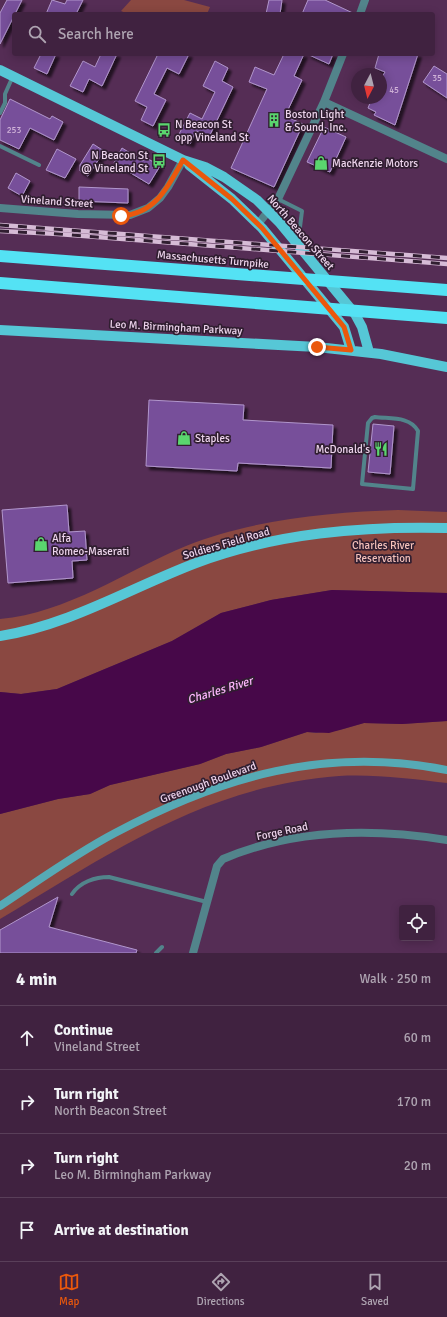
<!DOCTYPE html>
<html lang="en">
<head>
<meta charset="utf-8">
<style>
	:root { --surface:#402240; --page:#4b2f4b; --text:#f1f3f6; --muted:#aea4b1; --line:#593f59; --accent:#ea580c }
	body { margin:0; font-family:Signika,sans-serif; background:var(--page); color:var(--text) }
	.controls { position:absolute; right:12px; bottom:12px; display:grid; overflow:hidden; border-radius:4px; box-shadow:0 2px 10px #0003 }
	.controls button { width:36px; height:36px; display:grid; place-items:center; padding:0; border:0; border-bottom:1px solid var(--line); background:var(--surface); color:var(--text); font:20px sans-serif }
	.compass { position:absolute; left:351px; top:68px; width:36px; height:36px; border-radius:50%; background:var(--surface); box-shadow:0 2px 10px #0003; rotate:187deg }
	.stop { position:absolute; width:12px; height:12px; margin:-9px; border:3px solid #ea580c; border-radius:50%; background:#fff }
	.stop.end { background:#ea580c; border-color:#fff; box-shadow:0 1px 4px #0008 }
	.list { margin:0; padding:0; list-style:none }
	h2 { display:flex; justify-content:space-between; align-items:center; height:52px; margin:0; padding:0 16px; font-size:17px }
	h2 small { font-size:13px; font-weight:400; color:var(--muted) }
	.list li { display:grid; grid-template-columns:26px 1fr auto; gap:12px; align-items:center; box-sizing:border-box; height:64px; padding:0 16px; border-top:1px solid var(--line) }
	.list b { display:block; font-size:15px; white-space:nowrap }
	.list p { margin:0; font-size:13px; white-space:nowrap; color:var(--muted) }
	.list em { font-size:13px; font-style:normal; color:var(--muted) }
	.icon { flex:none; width:22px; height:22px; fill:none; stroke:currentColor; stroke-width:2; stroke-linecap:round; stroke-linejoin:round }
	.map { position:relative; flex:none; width:447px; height:953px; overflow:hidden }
	.search { position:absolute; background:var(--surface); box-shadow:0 2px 10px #0003; left:12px; right:12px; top:12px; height:44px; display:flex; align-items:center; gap:10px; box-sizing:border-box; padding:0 14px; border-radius:4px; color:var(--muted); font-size:15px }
	.sheet { height:308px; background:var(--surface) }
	nav { display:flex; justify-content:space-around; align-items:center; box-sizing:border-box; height:56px; border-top:1px solid var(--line); background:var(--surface); font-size:11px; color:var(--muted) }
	nav a { display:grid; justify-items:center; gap:2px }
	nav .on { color:var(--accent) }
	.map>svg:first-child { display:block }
	.green { fill:#8a4841 }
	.water { fill:#470849 }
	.building { fill:#774f9a; stroke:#b196cc; filter:url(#shadow) }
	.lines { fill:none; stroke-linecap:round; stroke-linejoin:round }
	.lane { stroke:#52848b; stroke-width:4 }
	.street { stroke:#52848b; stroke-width:8 }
	.secondary { stroke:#56aab5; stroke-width:8 }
	.primary { stroke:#56c7d6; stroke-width:10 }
	.highway { stroke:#54e2f4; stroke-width:12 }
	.rail-casing { stroke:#d6bbd6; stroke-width:4.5 }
	.rail { stroke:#301e30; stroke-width:3; stroke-dasharray:9; stroke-linecap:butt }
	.route { stroke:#ea580c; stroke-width:5 }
	.labels { text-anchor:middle; stroke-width:3.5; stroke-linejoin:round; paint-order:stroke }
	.number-label { font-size:9px; fill:#d0b3d8 }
	.poi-label { font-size:11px; fill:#edd4ec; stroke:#301e30; text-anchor:start }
	.street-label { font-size:11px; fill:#edd4ec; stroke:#301e30 }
	.park-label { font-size:11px; fill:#f5c1ba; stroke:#301e30 }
	.water-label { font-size:12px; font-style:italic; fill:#feb7fe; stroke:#301e30 }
</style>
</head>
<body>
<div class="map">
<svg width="447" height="953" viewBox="0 0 447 953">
	<defs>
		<filter id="shadow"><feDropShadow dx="3.5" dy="3.5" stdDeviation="1" flood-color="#0009"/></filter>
	</defs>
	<rect width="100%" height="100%" fill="#552d55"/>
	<path class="green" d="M 131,0 L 184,0 L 210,7 L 207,14 L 128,14 L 121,11 Z
		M 398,510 L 447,512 L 447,593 L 332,590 L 271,600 L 221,613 L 172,641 L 57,689 L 21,694 L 0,692 L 0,619 C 67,613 126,571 186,546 C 250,520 330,512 398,510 Z
		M 447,721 L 447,783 C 411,779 375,774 339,776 C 205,786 111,853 0,919 L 0,814 L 58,799 L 90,794 L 110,785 L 200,764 L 226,754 L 261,747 L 307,732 L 316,733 L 340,730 L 364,723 L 402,724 Z"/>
	<path class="water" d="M 332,590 L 447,593 L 447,721 L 402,724 L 364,723 L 329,733 L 307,732 L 261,747 L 226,754 L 200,764 L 110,785 L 90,794 L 58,799 L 0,814 L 0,692 L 21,694 L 57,689 L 172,641 L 221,613 L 271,600 Z"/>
	<path class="building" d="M 7,0 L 22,0 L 0,44 L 0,13 Z
		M 52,0 L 65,4 L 67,0 L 83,0 L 76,14 L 46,14 Z
		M 269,0 L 282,0 L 280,14 L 266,14 Z
		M 308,0 L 325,0 L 355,14 L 302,14 Z
		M 41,54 L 56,54 L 47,74 L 34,68 Z
		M 101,54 L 117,54 L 102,86 L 89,79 L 83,92 L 70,86 L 83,61 L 95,67 Z
		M 158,54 L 189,54 L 179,74 L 167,68 L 154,94 L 166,100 L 153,126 L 141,120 L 147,107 L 135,101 Z
		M 284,54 L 304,54 L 294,76 L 302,80 L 285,116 L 303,124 L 274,187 L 231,168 L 267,89 L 249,82 L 255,67 L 274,75 Z
		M 307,54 L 333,54 L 329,64 Z
		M 379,54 L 418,54 L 395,125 L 374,115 L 376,112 L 368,108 L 372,98 L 381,98 L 381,79 L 385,72 L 375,68 Z
		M 215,61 L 228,68 L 222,81 L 233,87 L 209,137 L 196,131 L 190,144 L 177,138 L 190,113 L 202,119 L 215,92 L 203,86 Z
		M 434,66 L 447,74 L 447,98 L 423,82 Z
		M 10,99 L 50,119 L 52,116 L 63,122 L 54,140 L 30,128 L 19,149 L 0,140 L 0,120 Z
		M 324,127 L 346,137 L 330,172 L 307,162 Z
		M 93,144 L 104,151 L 88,176 L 80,171 L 80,165 Z
		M 122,148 L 143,161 L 145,157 L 160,166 L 149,184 L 114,163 Z
		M 57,149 L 76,159 L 65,178 L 46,170 Z
		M 16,173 L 30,181 L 22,196 L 8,188 Z
		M 79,187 L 128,189 L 128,203 L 79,201 Z
		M 149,400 L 244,405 L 243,420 L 333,425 L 331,468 L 238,463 L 237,471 L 146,466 Z
		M 373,424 L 394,426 L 390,474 L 368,472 Z
		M 67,505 L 69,532 L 85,531 L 87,560 L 72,561 L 73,578 L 8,583 L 2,510 Z
		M 58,897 L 49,927 L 137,950 L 136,953 L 0,953 L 0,930 Z"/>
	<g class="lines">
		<path class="lane" d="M 0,113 L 5,103 L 5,94 L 13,76
			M 0,146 L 39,165
			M 278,199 L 302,211 L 298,243
			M 375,417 C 390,419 410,416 418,431 L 413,489 L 362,484 L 368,423 L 372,418 Z
			M 72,894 C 80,882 95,877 109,877 L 207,902
			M 156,953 L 162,947"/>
		<path class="street" d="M 360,14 L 365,0
			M 324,102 L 447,159
			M 0,208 L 78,214 L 130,215 L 148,208 L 160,198 L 168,187 L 183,160
			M 258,224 L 278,199 L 324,102 L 343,54
			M 193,953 L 217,866 L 223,859 C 293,829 373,828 447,840"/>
		<path class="secondary" d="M 0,906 C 38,881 75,854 115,833 C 222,776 326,746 447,770"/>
		<path class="primary" d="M 0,70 L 183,160 L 205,167 L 224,177 L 257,200 L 280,223 L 355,314 L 362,327 L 369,352
			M 189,165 L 232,199 L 262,228 L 344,327 L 351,350
			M 0,330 L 317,347 L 381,354 L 447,367
			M 0,636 C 70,625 130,588 196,563 C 276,533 362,526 447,528"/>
		<path class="highway" d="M 0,256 L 447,290
			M 0,283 L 447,318"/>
		<defs>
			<path id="rail" d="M 0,225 L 447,258
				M 0,231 L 58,234 L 447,264"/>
		</defs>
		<use href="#rail" class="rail-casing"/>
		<use href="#rail" class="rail"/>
	</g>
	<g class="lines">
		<path class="route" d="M 121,216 C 155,214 168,187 183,160 L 232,199 L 262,228 L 344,327 L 351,350 L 317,347"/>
	</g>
	<defs>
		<symbol id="building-bare" viewBox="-9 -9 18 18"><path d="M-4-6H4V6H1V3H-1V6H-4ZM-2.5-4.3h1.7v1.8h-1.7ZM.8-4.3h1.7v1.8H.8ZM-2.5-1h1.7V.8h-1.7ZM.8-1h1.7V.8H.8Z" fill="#5ad56e" stroke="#301e30" stroke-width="2.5" paint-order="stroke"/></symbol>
		<symbol id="bus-bare" viewBox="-9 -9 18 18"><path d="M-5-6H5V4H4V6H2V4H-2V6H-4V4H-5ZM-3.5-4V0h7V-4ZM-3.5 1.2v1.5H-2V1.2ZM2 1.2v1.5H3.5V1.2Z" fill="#5ad56e" stroke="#301e30" stroke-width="2.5" paint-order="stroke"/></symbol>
		<symbol id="shop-bare" viewBox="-9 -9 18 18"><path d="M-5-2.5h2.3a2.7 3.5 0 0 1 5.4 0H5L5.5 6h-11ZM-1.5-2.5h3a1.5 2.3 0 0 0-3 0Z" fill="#5ad56e" stroke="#301e30" stroke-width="2.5" paint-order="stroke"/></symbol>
		<symbol id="restaurant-bare" viewBox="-9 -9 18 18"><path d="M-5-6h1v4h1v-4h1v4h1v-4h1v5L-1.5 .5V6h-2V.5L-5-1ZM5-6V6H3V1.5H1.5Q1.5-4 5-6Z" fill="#5ad56e" stroke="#301e30" stroke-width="2.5" paint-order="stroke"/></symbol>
	</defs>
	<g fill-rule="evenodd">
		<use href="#building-bare" x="264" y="110" width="20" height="20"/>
		<use href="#bus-bare" x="154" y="120" width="20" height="20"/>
		<use href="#bus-bare" x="149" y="151" width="20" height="20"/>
		<use href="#shop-bare" x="311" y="153" width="20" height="20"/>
		<use href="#shop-bare" x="174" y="428" width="20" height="20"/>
		<use href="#restaurant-bare" x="371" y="439" width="20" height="20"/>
		<use href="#shop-bare" x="31" y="534" width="20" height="20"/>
	</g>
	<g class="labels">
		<g class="number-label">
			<text x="437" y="81">35</text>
			<text x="394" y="93">45</text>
			<text x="14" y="133">253</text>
		</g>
		<g class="poi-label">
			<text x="285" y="118">Boston Light<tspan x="285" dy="13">&amp; Sound, Inc.</tspan></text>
			<text x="175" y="128">N Beacon St<tspan x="175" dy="13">opp Vineland St</tspan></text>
			<text x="148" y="159" text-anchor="end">N Beacon St<tspan x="148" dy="13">@ Vineland St</tspan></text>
			<text x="332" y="167">MacKenzie Motors</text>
			<text x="195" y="442">Staples</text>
			<text x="370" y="453" text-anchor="end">McDonald's</text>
			<text x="52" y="542">Alfa<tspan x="52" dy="13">Romeo-Maserati</tspan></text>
		</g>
		<g class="street-label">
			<text transform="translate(57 201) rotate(4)" y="4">Vineland Street</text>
			<text transform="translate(301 232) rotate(49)" y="4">North Beacon Street</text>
			<text transform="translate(213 259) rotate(5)" y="4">Massachusetts Turnpike</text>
			<text transform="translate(176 327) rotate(3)" y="4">Leo M. Birmingham Parkway</text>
			<text transform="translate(226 543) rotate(-16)" y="4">Soldiers Field Road</text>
			<text transform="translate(208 782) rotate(-20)" y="4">Greenough Boulevard</text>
			<text transform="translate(282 831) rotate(-12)" y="4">Forge Road</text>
		</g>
		<g class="park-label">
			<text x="383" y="549">Charles River<tspan x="383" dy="13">Reservation</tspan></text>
		</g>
		<g class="water-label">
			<text transform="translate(220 690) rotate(-17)" y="4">Charles River</text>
		</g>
	</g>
</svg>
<div class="controls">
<button><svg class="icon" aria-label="locate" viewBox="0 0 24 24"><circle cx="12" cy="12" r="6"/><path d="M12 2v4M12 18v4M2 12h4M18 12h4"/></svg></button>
</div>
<svg class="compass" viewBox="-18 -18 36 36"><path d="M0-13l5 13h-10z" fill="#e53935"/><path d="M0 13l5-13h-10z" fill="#aea4b1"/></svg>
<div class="stop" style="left:121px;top:216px"></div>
<div class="stop end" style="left:317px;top:347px"></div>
<div class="search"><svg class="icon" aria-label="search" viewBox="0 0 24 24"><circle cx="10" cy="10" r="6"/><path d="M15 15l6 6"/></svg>Search here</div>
</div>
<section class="sheet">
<h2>4 min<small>Walk · 250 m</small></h2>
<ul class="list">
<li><svg class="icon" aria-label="ahead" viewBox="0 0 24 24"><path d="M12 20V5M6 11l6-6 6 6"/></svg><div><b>Continue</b><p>Vineland Street</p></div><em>60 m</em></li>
<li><svg class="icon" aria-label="right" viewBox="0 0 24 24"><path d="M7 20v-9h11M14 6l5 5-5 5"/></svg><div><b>Turn right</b><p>North Beacon Street</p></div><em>170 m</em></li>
<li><svg class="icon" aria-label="right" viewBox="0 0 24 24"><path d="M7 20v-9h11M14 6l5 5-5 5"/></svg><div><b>Turn right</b><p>Leo M. Birmingham Parkway</p></div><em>20 m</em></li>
<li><svg class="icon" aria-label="arrive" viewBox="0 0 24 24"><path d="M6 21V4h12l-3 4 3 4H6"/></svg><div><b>Arrive at destination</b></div></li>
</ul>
</section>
<nav>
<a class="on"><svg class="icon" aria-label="map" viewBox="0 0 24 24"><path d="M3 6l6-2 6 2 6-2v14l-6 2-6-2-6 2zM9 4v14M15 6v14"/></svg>Map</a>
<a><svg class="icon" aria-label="directions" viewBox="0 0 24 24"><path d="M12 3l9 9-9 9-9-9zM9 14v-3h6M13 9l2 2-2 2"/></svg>Directions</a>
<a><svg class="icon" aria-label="saved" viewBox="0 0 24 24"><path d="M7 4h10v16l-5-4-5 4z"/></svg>Saved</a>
</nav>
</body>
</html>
